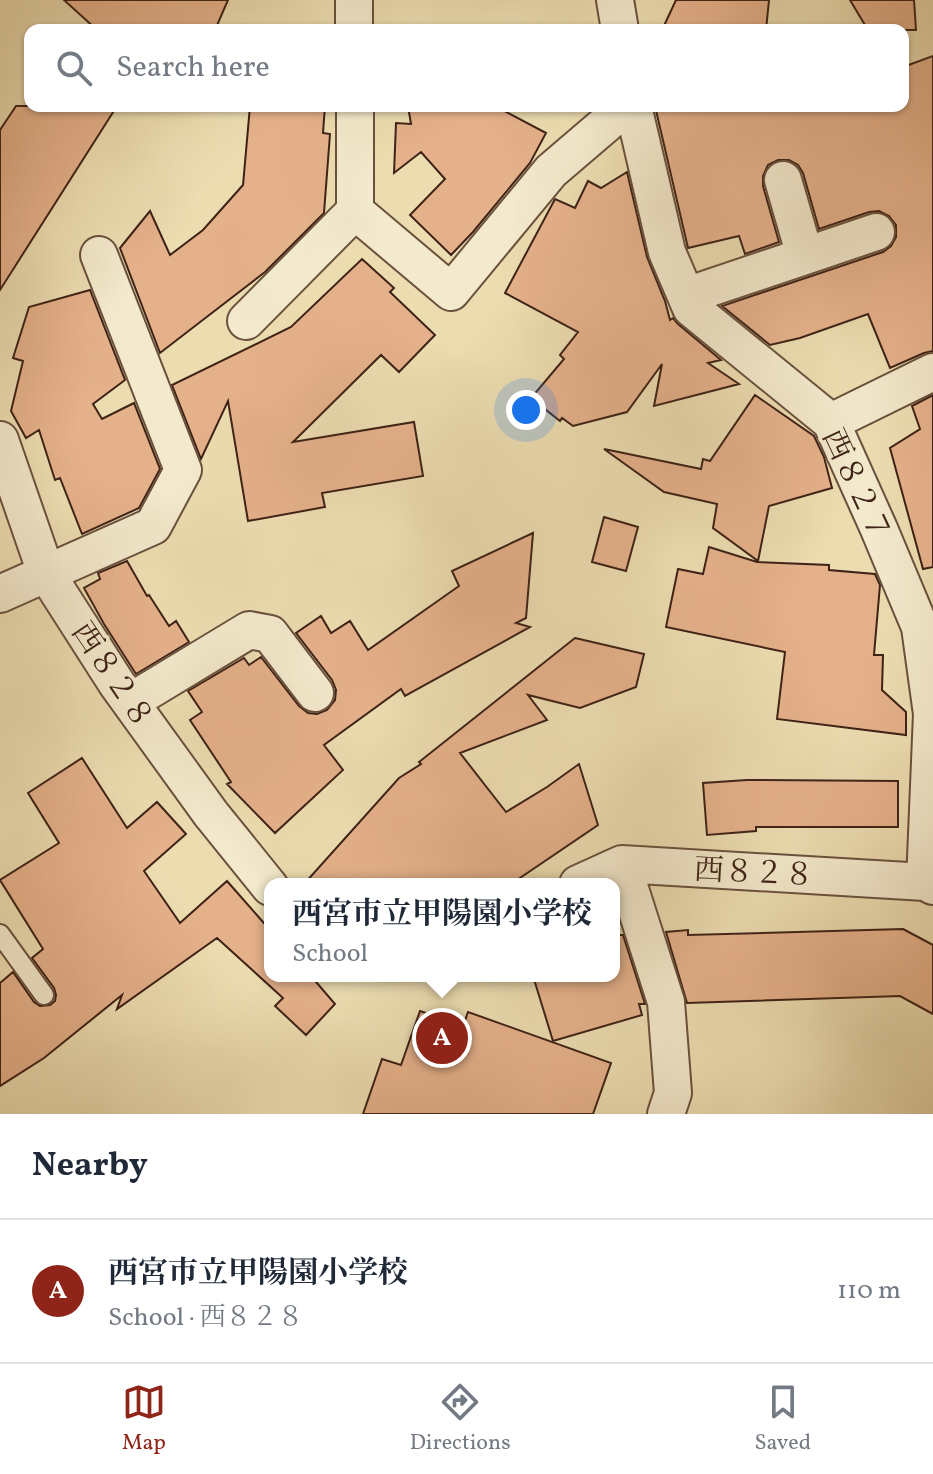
<!DOCTYPE html>
<html lang="en">
<head>
<meta charset="utf-8">
<style>
	:root { --surface:#fff; --page:#f6f6f7; --text:#1f2937; --muted:#747a83; --line:#e0e1e3; --accent:#8f2418 }
	body { margin:0; font-family:Vollkorn,"Noto Serif JP",serif; background:var(--page); color:var(--text) }
	.you { position:absolute; left:526px; top:410px; width:28px; height:28px; margin:-20px; border:6px solid #fff; border-radius:50%; background:#1a73e8; box-shadow:0 0 0 12px #1a73e833 }
	.badge { display:grid; place-items:center; width:52px; height:52px; border-radius:50%; background:var(--accent); color:#fff; font-size:26px; font-weight:700 }
	.pin { position:absolute; translate:-50% -50%; border:4px solid #fff; box-shadow:0 2px 8px #0006 }
	.popup { position:absolute; left:264px; top:878px; width:356px; height:104px; box-sizing:border-box; display:grid; place-content:center; border-radius:16px; background:var(--surface); filter:drop-shadow(0 2px 6px #0005); font-size:26px; white-space:nowrap; color:var(--muted) }
	.popup b { font-size:30px; color:var(--text) }
	.popup::after { content:''; position:absolute; left:50%; top:100%; margin-left:-16px; border:16px solid transparent; border-top-color:var(--surface) }
	.list { margin:0; padding:0; list-style:none }
	h2 { display:flex; justify-content:space-between; align-items:center; height:104px; margin:0; padding:0 32px; font-size:34px }
	h2 small { font-size:26px; font-weight:400; color:var(--muted) }
	.list li { display:grid; grid-template-columns:52px 1fr auto; gap:24px; align-items:center; box-sizing:border-box; height:144px; padding:0 32px; border-top:2px solid var(--line) }
	.list b { display:block; font-size:30px; white-space:nowrap }
	.list p { margin:0; font-size:26px; white-space:nowrap; color:var(--muted) }
	.list em { font-size:26px; font-style:normal; color:var(--muted) }
	.icon { flex:none; width:44px; height:44px; fill:none; stroke:currentColor; stroke-width:2; stroke-linecap:round; stroke-linejoin:round }
	.map { position:relative; flex:none; width:933px; height:1114px; overflow:hidden }
	.search { position:absolute; background:var(--surface); box-shadow:0 2px 6px #0004; left:24px; right:24px; top:24px; height:88px; display:flex; align-items:center; gap:20px; box-sizing:border-box; padding:0 28px; border-radius:16px; color:var(--muted); font-size:30px }
	.sheet { height:248px; background:var(--surface) }
	nav { display:flex; justify-content:space-around; align-items:center; box-sizing:border-box; height:112px; border-top:2px solid var(--line); background:var(--surface); font-size:22px; color:var(--muted) }
	nav a { display:grid; justify-items:center; gap:4px }
	nav .on { color:var(--accent) }
	.map>svg:first-child { display:block }
	.building { fill:#e5b18b; stroke:#3e2216; stroke-width:2 }
	.lines { fill:none; stroke-linecap:round; stroke-linejoin:round }
	.lane-casing { stroke:#6a513d; stroke-width:22 }
	.street-casing { stroke:#6a513d; stroke-width:40 }
	.lane { stroke:#f3e9cc; stroke-width:18 }
	.street { stroke:#f3e9cc; stroke-width:36 }
	.labels { text-anchor:middle; stroke-width:7; stroke-linejoin:round; paint-order:stroke }
	.street-label { font-size:30px; fill:#3e2216; stroke:#f3e9cc }
</style>
</head>
<body>
<div class="map">
<svg width="933" height="1114" viewBox="0 0 933 1114">
	<rect width="100%" height="100%" fill="#ecddb1"/>
	<filter id="stains"><feTurbulence type="fractalNoise" baseFrequency=".0025" numOctaves="4"/><feColorMatrix values="0 0 0 0 .2 0 0 0 0 .09 0 0 0 0 .02 0 0 0 .5 -.17"/></filter>
	<radialGradient id="worn" r=".72"><stop offset=".6" stop-color="#630" stop-opacity="0"/><stop offset="1" stop-color="#630" stop-opacity=".3"/></radialGradient>
	<path class="building" d="M 64,0 L 228,0 L 215,30 L 97,30 Z
		M 676,0 L 769,0 L 766,30 L 662,30 Z
		M 850,0 L 914,0 L 916,30 L 868,30 Z
		M 933,56 L 933,351 L 924,353 L 890,368 L 868,314 L 800,338 L 770,345 L 722,306 L 883,252 L 891,246 L 896,237 L 896,225 L 889,216 L 879,211 L 869,212 L 819,229 L 803,173 L 798,165 L 789,160 L 778,160 L 768,165 L 763,176 L 763,186 L 779,242 L 745,254 L 739,236 L 688,248 L 655,106 L 903,106 L 903,67 Z
		M 16,106 L 117,106 L 0,290 L 0,130 Z
		M 250,106 L 325,106 L 323,133 L 330,134 L 324,213 L 265,272 L 160,353 L 120,248 L 150,211 L 170,255 L 203,230 L 243,185 Z
		M 408,106 L 495,106 L 546,133 L 530,163 L 473,232 L 451,255 L 410,215 L 445,179 L 421,152 L 394,173 L 396,123 L 411,124 Z
		M 627,172 L 647,257 L 665,301 L 670,320 L 673,318 L 678,324 L 721,360 L 708,363 L 739,384 L 654,406 L 662,364 L 627,412 L 573,426 L 562,418 L 560,421 L 531,398 L 564,359 L 560,355 L 578,332 L 505,293 L 555,199 L 575,208 L 588,181 L 601,188 Z
		M 362,259 L 394,288 L 390,292 L 435,335 L 399,372 L 381,355 L 293,442 L 414,422 L 423,476 L 322,493 L 325,507 L 248,521 L 228,401 L 201,459 L 172,385 L 291,327 Z
		M 90,290 L 125,380 L 93,404 L 102,419 L 134,403 L 160,469 L 139,508 L 82,534 L 60,478 L 55,480 L 39,430 L 26,438 L 11,411 L 23,361 L 13,358 L 29,307 Z
		M 755,395 L 814,436 L 824,457 L 832,488 L 769,506 L 758,561 L 713,528 L 717,504 L 664,492 L 604,449 L 701,469 L 703,459 L 710,461 Z
		M 933,395 L 933,567 L 923,569 L 890,448 L 920,429 L 912,406 Z
		M 604,517 L 638,527 L 626,571 L 592,562 Z
		M 533,533 L 526,618 L 516,623 L 530,627 L 405,696 L 401,689 L 324,745 L 343,770 L 275,833 L 227,784 L 231,782 L 190,720 L 202,712 L 188,691 L 244,658 L 249,665 L 261,657 L 299,706 L 308,713 L 317,714 L 327,710 L 335,700 L 336,690 L 332,680 L 296,633 L 321,616 L 331,633 L 350,621 L 368,650 L 459,586 L 452,571 Z
		M 709,547 L 757,562 L 829,565 L 829,570 L 875,574 L 880,585 L 874,655 L 883,655 L 882,690 L 906,712 L 906,735 L 777,719 L 785,652 L 666,627 L 678,569 L 703,574 Z
		M 127,561 L 147,596 L 149,595 L 169,626 L 176,621 L 189,642 L 136,674 L 104,624 L 84,588 L 100,579 L 98,573 Z
		M 575,638 L 644,654 L 636,687 L 580,708 L 528,695 L 547,720 L 460,753 L 506,812 L 547,787 L 579,764 L 598,825 L 511,884 L 304,884 L 399,778 L 421,764 L 419,762 Z
		M 82,758 L 127,828 L 157,802 L 186,834 L 144,871 L 180,923 L 227,881 L 270,930 L 270,976 L 311,976 L 335,1004 L 306,1035 L 275,1006 L 283,998 L 217,938 L 117,1009 L 122,995 L 44,1058 L 0,1086 L 0,983 L 13,972 L 34,1002 L 40,1006 L 50,1005 L 55,1001 L 56,995 L 54,988 L 32,958 L 43,949 L 0,880 L 59,843 L 28,793 Z
		M 747,780 L 898,781 L 898,827 L 756,827 L 756,831 L 707,835 L 703,783 Z
		M 903,929 L 933,945 L 933,1014 L 900,996 L 687,1003 L 666,932 L 688,930 L 688,935 Z
		M 614,935 L 623,935 L 645,1004 L 639,1004 L 642,1015 L 553,1041 L 533,976 L 614,976 Z
		M 420,1011 L 463,1026 L 468,1012 L 611,1063 L 593,1114 L 363,1114 L 382,1059 L 401,1065 Z"/>
	<g class="lines">
		<defs>
			<path id="lane" d="M 0,934 L 44,995"/>
			<path id="street" d="M 354,0 L 354,30
				M 615,0 L 620,30
				M 355,106 L 355,211 L 451,292 L 551,171 L 627,106
				M 633,106 L 667,252 L 691,308 L 831,422 L 879,529 L 920,627 L 932,714 L 925,882
				M 783,180 L 805,256
				M 686,296 L 876,232
				M 246,321 L 355,211
				M 831,422 L 933,372
				M 0,440 L 46,573 L 117,684 L 211,814 L 270,887
				M 0,594 L 153,526 L 183,470 L 99,255
				M 130,702 L 249,630 L 270,634 L 315,693
				M 622,864 L 666,1002 L 673,1093 L 666,1114
				M 578,884 L 622,864 L 925,882 L 933,886"/>
		</defs>
		<use href="#lane" class="lane-casing"/>
		<use href="#street" class="street-casing"/>
		<use href="#lane" class="lane"/>
		<use href="#street" class="street"/>
	</g>
	<g class="labels">
		<g class="street-label">
			<text transform="translate(857 485) rotate(65)" y="10">西８２７</text>
			<text transform="translate(113 675) rotate(56)" y="10">西８２８</text>
			<text transform="translate(754 872) rotate(3)" y="10">西８２８</text>
		</g>
	</g>
	<rect width="100%" height="100%" filter="url(#stains)"/>
	<rect width="100%" height="100%" fill="url(#worn)"/>
</svg>
<div class="you"></div>
<div class="pin badge" style="left:442px;top:1038px">A</div>
<div class="popup"><b>西宮市立甲陽園小学校</b>School</div>
<div class="search"><svg class="icon" aria-label="search" viewBox="0 0 24 24"><circle cx="10" cy="10" r="6"/><path d="M15 15l6 6"/></svg>Search here</div>
</div>
<section class="sheet">
<h2>Nearby<small></small></h2>
<ul class="list">
<li><span class="badge">A</span><div><b>西宮市立甲陽園小学校</b><p>School · 西８２８</p></div><em>110 m</em></li>
</ul>
</section>
<nav>
<a class="on"><svg class="icon" aria-label="map" viewBox="0 0 24 24"><path d="M3 6l6-2 6 2 6-2v14l-6 2-6-2-6 2zM9 4v14M15 6v14"/></svg>Map</a>
<a><svg class="icon" aria-label="directions" viewBox="0 0 24 24"><path d="M12 3l9 9-9 9-9-9zM9 14v-3h6M13 9l2 2-2 2"/></svg>Directions</a>
<a><svg class="icon" aria-label="saved" viewBox="0 0 24 24"><path d="M7 4h10v16l-5-4-5 4z"/></svg>Saved</a>
</nav>
</body>
</html>
